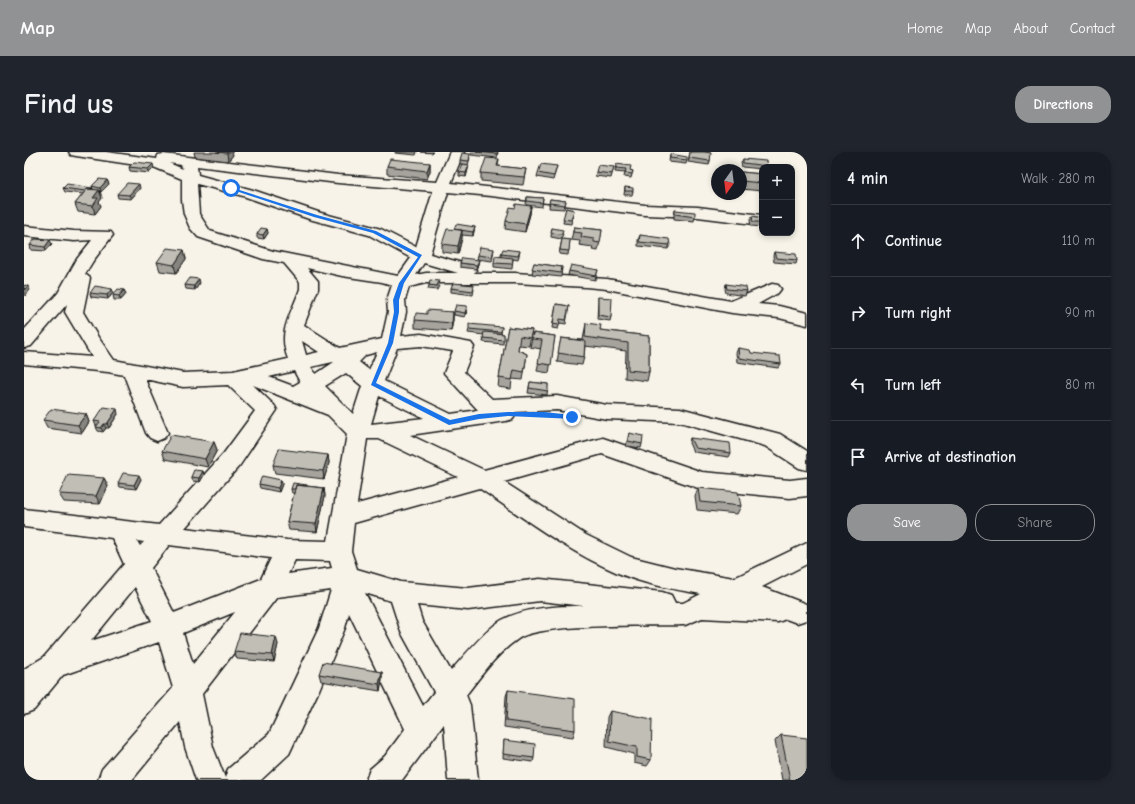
<!DOCTYPE html>
<html lang="en">
<head>
<meta charset="utf-8">
<style>
	:root { --surface:#171b24; --page:#20242c; --text:#f1f3f6; --muted:#9ea1a6; --line:#363941; --accent:#919294 }
	body { margin:0; font-family:"Comic Neue",sans-serif; background:var(--page); color:var(--text) }
	.controls { position:absolute; right:12px; top:12px; display:grid; overflow:hidden; border-radius:8px; box-shadow:0 2px 6px #0003 }
	.controls button { width:36px; height:36px; display:grid; place-items:center; padding:0; border:0; border-bottom:1px solid var(--line); background:var(--surface); color:var(--text); font:20px sans-serif }
	.compass { position:absolute; left:687px; top:12px; width:36px; height:36px; border-radius:50%; background:var(--surface); box-shadow:0 2px 6px #0003; rotate:194deg }
	.stop { position:absolute; width:12px; height:12px; margin:-9px; border:3px solid #1a73e8; border-radius:50%; background:#fff }
	.stop.end { background:#1a73e8; border-color:#fff; box-shadow:0 1px 4px #0008 }
	.list { margin:0; padding:0; list-style:none }
	h2 { display:flex; justify-content:space-between; align-items:center; height:52px; margin:0; padding:0 16px; font-size:17px }
	h2 small { font-size:13px; font-weight:400; color:var(--muted) }
	.list li { display:grid; grid-template-columns:26px 1fr auto; gap:12px; align-items:center; box-sizing:border-box; height:72px; padding:0 16px; border-top:1px solid var(--line) }
	.list b { display:block; font-size:15px; white-space:nowrap }
	.list em { font-size:13px; font-style:normal; color:var(--muted) }
	.actions { display:flex; gap:8px; padding:12px 16px }
	.actions a { flex:1; padding:9px 0; border:1px solid var(--accent); border-radius:16px; text-align:center; font-size:14px; color:var(--accent) }
	.actions .main { background:var(--accent); color:#fff }
	.icon { flex:none; width:22px; height:22px; fill:none; stroke:currentColor; stroke-width:2; stroke-linecap:round; stroke-linejoin:round }
	.map { position:relative; flex:none; width:783px; height:628px; overflow:hidden; border-radius:16px }
	header { display:flex; align-items:center; gap:24px; box-sizing:border-box; height:56px; padding:0 20px; background:var(--accent); color:#fff }
	header strong { font-size:19px }
	nav { display:flex; gap:22px; margin-inline-start:auto; font-size:14px }
	.intro { display:flex; align-items:center; justify-content:space-between; box-sizing:border-box; height:96px; padding:0 24px }
	h1 { margin:0; font-size:28px }
	.button { padding:10px 18px; border-radius:16px; background:var(--accent); color:#fff; font-size:14px; font-weight:700 }
	main { display:flex; gap:24px; padding:0 24px }
	aside { flex:1; background:var(--surface); border-radius:16px; box-shadow:0 2px 6px #0003 }
	.map>svg:first-child { display:block }
	.lines { fill:none; stroke-linecap:round; stroke-linejoin:round }
	.minor-casing { stroke:#1c1c1c; stroke-width:3 }
	.minor { fill:#f7f3e8; fill-rule:evenodd }
	.wall { fill:#a5a39c; stroke:#1c1c1c }
	.shaded-wall { fill:#86857f; stroke:#1c1c1c }
	.building { fill:#c0beb5; stroke:#1c1c1c }
	.route { fill:#1a73e8 }
</style>
</head>
<body>
<header>
<strong>Map</strong>
<nav><a>Home</a><a>Map</a><a>About</a><a>Contact</a></nav>
</header>
<div class="intro"><h1>Find us</h1><a class="button">Directions</a></div>
<main>
<div class="map">
<svg width="783" height="628" viewBox="0 0 783 628">
	<rect width="100%" height="100%" fill="#f7f3e8"/>
	<filter id="ink" filterUnits="userSpaceOnUse"><feTurbulence type="fractalNoise" baseFrequency=".025" numOctaves="2"/><feDisplacementMap in="SourceGraphic" scale="8" xChannelSelector="R" yChannelSelector="G"/><feConvolveMatrix kernelMatrix="1 2 1 2 8 2 1 2 1" color-interpolation-filters="sRGB"/></filter>
	<g filter="url(#ink)">
		<g class="lines">
			<defs>
				<path id="minor" d="M 45,0 L 82,0 L 133,7 L 134,3 L 139,2 L 314,23 L 413,30 L 426,0 L 440,0 L 427,31 L 621,53 L 674,55 L 738,63 L 738,73 L 674,65 L 621,63 L 467,44 L 424,40 L 406,102 L 449,114 L 452,118 L 450,121 L 491,121 L 583,127 L 707,149 L 748,132 L 754,133 L 757,137 L 754,141 L 734,152 L 755,154 L 783,161 L 783,173 L 755,166 L 708,161 L 583,137 L 562,135 L 491,131 L 402,131 L 385,135 L 381,148 L 382,160 L 377,184 L 397,182 L 447,191 L 450,195 L 440,220 L 468,247 L 533,244 L 583,253 L 656,256 L 756,282 L 783,299 L 783,318 L 775,316 L 741,294 L 656,270 L 583,267 L 533,258 L 491,260 L 492,262 L 489,267 L 482,269 L 386,283 L 460,318 L 579,286 L 678,320 L 766,328 L 783,326 L 783,344 L 766,346 L 677,337 L 578,302 L 480,330 L 562,383 L 607,405 L 651,416 L 710,426 L 783,391 L 783,412 L 738,435 L 782,452 L 782,468 L 773,471 L 762,467 L 754,470 L 678,466 L 661,473 C 629,474 515,471 494,487 C 473,501 457,524 442,543 L 446,553 L 454,628 L 424,628 L 420,572 L 378,628 L 342,628 L 346,617 L 361,604 L 381,577 L 325,461 L 321,476 L 295,538 L 265,602 L 237,628 L 172,628 L 161,595 L 156,570 L 108,628 L 74,628 L 78,617 L 149,536 L 135,490 L 39,523 L 10,558 L 0,562 L 0,517 L 20,505 L 100,412 L 88,386 L 0,375 L 0,357 L 135,373 L 200,301 L 231,259 L 204,233 L 159,235 L 121,227 L 144,281 L 140,286 L 133,289 L 126,286 L 122,281 L 100,223 L 84,220 L 0,212 L 0,200 L 68,205 L 41,160 L 43,152 L 7,194 L 0,196 L 0,178 L 34,141 L 53,107 L 68,88 L 50,89 L 0,84 L 0,74 L 50,79 L 87,80 L 89,83 L 69,109 L 61,122 L 66,126 L 59,160 L 74,185 L 90,208 L 159,221 L 209,219 L 264,207 C 253,179 267,163 276,137 L 276,130 L 260,111 L 239,107 L 174,85 L 166,76 L 160,62 L 158,48 L 158,27 L 132,16 L 52,4 L 47,3 ZM 145,11 L 157,13 L 159,17 ZM 173,14 L 314,31 L 409,39 L 392,95 L 357,77 L 297,61 L 229,38 L 174,23 ZM 173,32 L 219,44 L 285,67 L 345,83 L 387,106 L 374,124 L 249,99 L 186,79 L 175,62 ZM 400,111 L 434,121 L 402,121 L 392,123 ZM 283,116 L 318,124 L 358,130 L 368,133 L 363,148 L 364,160 L 358,187 L 316,196 L 280,173 L 294,137 L 294,129 ZM 278,189 L 295,200 L 282,203 ZM 397,194 L 429,199 L 420,221 L 454,258 L 427,262 L 360,229 L 373,196 ZM 353,200 L 345,218 L 335,210 L 342,203 ZM 310,210 L 292,222 L 287,215 L 309,210 ZM 270,219 L 276,230 L 269,234 L 245,225 ZM 322,221 L 338,234 L 329,262 L 301,234 ZM 229,233 L 304,263 L 323,282 L 304,389 L 263,388 L 161,376 L 216,313 L 253,258 L 250,253 ZM 355,244 L 400,266 L 347,272 ZM 343,287 L 355,287 L 434,325 L 333,352 ZM 455,336 C 500,366 544,400 594,421 C 619,432 649,437 677,442 L 659,451 L 651,451 L 647,443 L 638,440 L 516,427 L 444,436 L 377,430 L 333,417 L 327,399 L 330,371 ZM 113,389 L 120,390 L 116,394 ZM 145,393 L 247,406 L 237,427 L 150,461 L 127,416 ZM 271,408 L 306,409 L 308,416 L 264,422 ZM 111,435 L 128,469 L 67,489 ZM 307,438 L 295,476 L 245,582 L 204,617 L 201,626 L 189,595 L 178,542 L 253,445 ZM 341,441 L 367,449 L 377,480 L 410,540 L 399,554 ZM 516,449 L 560,454 C 532,454 503,455 478,468 C 463,476 439,505 427,519 L 398,469 L 393,453 L 444,458 ZM 211,460 L 169,512 L 159,481 Z"/>
			</defs>
			<use href="#minor" class="minor-casing"/>
			<use href="#minor" class="minor"/>
		</g>
		<path class="wall" d="M 170,0 L 208,0 L 209,3 L 204,9 L 171,5 Z
			M 371,0 L 393,0 L 392,3 L 371,1 Z
			M 397,0 L 409,0 L 408,1 Z
			M 447,0 L 474,0 L 473,6 L 447,3 Z
			M 666,0 L 686,0 L 686,9 L 685,13 L 664,10 Z
			M 646,2 L 663,8 L 662,12 L 645,10 Z
			M 446,6 L 444,13 L 444,17 L 442,25 L 435,24 L 435,20 L 438,12 L 436,12 L 436,8 Z
			M 475,7 L 474,14 L 502,17 L 499,33 L 457,29 L 457,21 Z
			M 719,7 L 743,14 L 742,15 L 738,15 L 738,17 L 718,15 L 717,11 Z
			M 406,11 L 406,19 L 403,27 L 363,22 L 363,14 Z
			M 592,12 L 606,18 L 609,19 L 607,26 L 600,25 L 601,21 L 591,20 Z
			M 533,14 L 532,18 L 529,28 L 513,25 L 514,21 Z
			M 105,15 L 130,16 L 125,21 L 106,19 Z
			M 590,15 L 587,26 L 571,24 L 572,20 Z
			M 717,20 L 738,22 L 738,39 L 717,37 Z
			M 83,28 L 85,32 L 77,40 L 76,39 L 78,46 L 75,50 L 77,54 L 71,62 L 54,60 L 51,52 L 59,42 L 41,40 L 39,36 L 68,36 L 69,37 L 68,34 Z
			M 601,35 L 609,39 L 608,43 L 600,43 Z
			M 116,36 L 107,47 L 94,46 L 93,42 Z
			M 503,45 L 519,46 L 518,55 L 502,53 Z
			M 526,47 L 542,49 L 540,57 L 525,56 Z
			M 507,54 L 506,62 L 501,80 L 481,77 L 482,69 L 491,56 Z
			M 542,56 L 550,58 L 547,72 L 539,71 Z
			M 651,58 L 671,65 L 670,69 L 650,67 L 650,62 Z
			M 728,64 L 738,66 L 738,75 L 727,74 L 726,69 Z
			M 451,75 L 450,79 L 449,84 L 438,83 L 438,86 L 434,102 L 418,100 L 418,92 L 430,77 Z
			M 550,75 L 578,78 L 574,99 L 568,98 L 569,95 L 555,93 L 556,89 L 547,88 Z
			M 528,76 L 539,82 L 537,87 L 527,85 Z
			M 243,77 L 244,81 L 240,87 L 233,86 L 233,82 Z
			M 616,83 L 646,93 L 644,97 L 614,94 L 614,88 Z
			M 538,87 L 546,88 L 544,103 L 535,102 Z
			M 28,92 L 22,99 L 7,98 L 6,93 Z
			M 470,97 L 468,109 L 453,107 L 454,103 Z
			M 160,98 L 162,107 L 152,121 L 136,119 L 133,110 Z
			M 496,99 L 494,108 L 489,107 L 488,117 L 470,115 L 470,111 L 477,105 L 477,102 Z
			M 750,100 L 773,108 L 772,112 L 750,110 L 749,104 Z
			M 436,111 L 454,113 L 452,117 L 436,115 Z
			M 510,111 L 538,115 L 537,125 L 508,122 Z
			M 574,118 L 571,128 L 544,123 L 545,119 Z
			M 176,131 L 171,138 L 162,137 L 161,133 Z
			M 702,132 L 723,139 L 721,144 L 702,141 L 701,137 Z
			M 405,133 L 415,134 L 413,138 L 404,137 Z
			M 427,136 L 450,137 L 449,143 L 427,140 Z
			M 88,137 L 89,141 L 84,147 L 67,145 L 66,141 Z
			M 100,138 L 102,142 L 97,148 L 90,148 L 89,143 Z
			M 574,145 L 587,165 L 586,169 L 573,167 L 574,149 Z
			M 532,152 L 545,154 L 542,172 L 536,171 L 534,177 L 528,176 Z
			M 430,159 L 443,159 L 441,165 L 430,163 Z
			M 429,160 L 429,168 L 427,179 L 391,176 L 391,168 L 403,162 Z
			M 562,171 L 576,178 L 625,184 L 625,220 L 623,229 L 601,226 L 602,199 L 561,194 L 560,205 L 558,213 L 533,210 L 537,186 L 559,188 Z
			M 478,175 L 477,182 L 480,182 L 479,192 L 459,190 L 460,183 L 444,181 L 445,177 Z
			M 484,175 L 508,178 L 505,194 L 495,193 L 494,198 L 503,202 L 499,228 L 488,227 L 487,237 L 474,235 L 475,226 Z
			M 509,181 L 531,184 L 525,221 L 513,219 L 517,197 L 506,195 Z
			M 714,196 L 727,201 L 757,212 L 754,216 L 713,210 L 712,201 Z
			M 506,230 L 524,232 L 523,243 L 504,241 Z
			M 62,262 L 65,270 L 58,281 L 23,276 L 19,268 Z
			M 94,262 L 85,276 L 82,276 L 79,280 L 74,279 L 72,275 L 73,274 L 72,274 L 70,269 Z
			M 605,281 L 618,292 L 617,296 L 602,294 Z
			M 666,286 L 707,301 L 705,305 L 669,300 L 665,291 Z
			M 190,290 L 193,298 L 184,315 L 141,307 L 138,299 Z
			M 304,303 L 305,311 L 300,327 L 251,321 L 249,313 Z
			M 179,319 L 180,323 L 176,330 L 169,329 L 167,325 Z
			M 80,326 L 84,334 L 76,352 L 40,350 L 35,342 Z
			M 117,327 L 112,337 L 96,335 L 94,331 Z
			M 257,328 L 258,332 L 255,340 L 236,336 L 235,332 Z
			M 283,333 L 283,334 L 300,336 L 301,344 L 293,380 L 265,378 L 263,370 L 270,341 L 268,341 L 267,337 Z
			M 674,336 L 717,354 L 713,362 L 673,358 L 671,344 Z
			M 254,492 L 250,510 L 213,507 L 210,500 Z
			M 358,520 L 358,527 L 356,539 L 297,529 L 295,522 Z
			M 484,538 L 551,578 L 549,585 L 480,575 L 482,544 Z
			M 586,559 L 627,608 L 623,614 L 610,611 L 610,602 L 582,595 L 583,565 Z
			M 757,583 L 783,628 L 758,628 L 751,589 Z
			M 480,588 L 510,606 L 509,610 L 479,606 Z"/>
		<path class="shaded-wall" d="M 204,0 L 208,0 L 209,3 L 204,9 L 203,1 Z
			M 406,11 L 406,19 L 403,27 L 403,19 Z
			M 129,12 L 130,16 L 125,21 L 124,17 Z
			M 445,13 L 442,25 L 442,21 Z
			M 83,28 L 85,32 L 77,40 L 76,36 Z
			M 115,32 L 116,36 L 107,47 L 105,43 Z
			M 75,38 L 78,46 L 75,50 L 77,54 L 71,62 L 69,54 L 69,46 Z
			M 507,54 L 506,62 L 501,80 L 502,72 Z
			M 451,75 L 450,79 L 449,84 L 449,80 Z
			M 243,77 L 244,81 L 240,87 L 239,83 Z
			M 438,78 L 438,86 L 434,102 L 434,94 Z
			M 26,88 L 28,92 L 22,99 L 21,95 Z
			M 160,98 L 162,107 L 152,121 L 150,113 Z
			M 455,108 L 454,113 L 452,117 L 453,113 Z
			M 175,127 L 176,131 L 171,138 L 170,134 Z
			M 4,134 L 6,138 L 1,144 L 0,142 L 0,138 Z
			M 88,137 L 89,141 L 84,147 L 83,143 Z
			M 100,138 L 102,142 L 97,148 L 95,144 Z
			M 443,154 L 443,159 L 441,165 L 441,161 Z
			M 429,160 L 429,168 L 427,179 L 428,171 Z
			M 93,257 L 94,262 L 85,276 L 83,272 Z
			M 62,262 L 65,270 L 58,281 L 54,273 Z
			M 80,272 L 82,276 L 79,280 L 77,276 Z
			M 190,290 L 193,298 L 184,315 L 181,307 Z
			M 304,303 L 305,311 L 300,327 L 299,319 Z
			M 179,319 L 180,323 L 176,330 L 175,326 Z
			M 115,323 L 117,327 L 112,337 L 110,333 Z
			M 80,326 L 84,334 L 76,352 L 72,344 Z
			M 257,328 L 258,332 L 255,340 L 254,336 Z
			M 300,336 L 301,344 L 293,380 L 292,372 Z
			M 252,485 L 254,492 L 250,510 L 248,503 Z
			M 358,520 L 358,527 L 356,539 L 355,532 Z"/>
		<path class="building" d="M 192,0 L 204,0 L 203,1 Z
			M 452,0 L 474,0 L 473,2 Z
			M 666,0 L 680,0 L 687,1 L 686,9 L 665,6 Z
			M 438,1 L 446,2 L 445,9 L 436,8 Z
			M 646,2 L 663,5 L 663,8 L 646,6 Z
			M 462,6 L 475,7 L 473,14 L 502,17 L 500,25 L 457,21 Z
			M 366,7 L 406,11 L 403,19 L 363,14 Z
			M 719,7 L 742,9 L 743,14 L 719,11 Z
			M 110,10 L 129,12 L 124,17 L 105,15 Z
			M 438,12 L 445,13 L 442,21 L 435,20 Z
			M 517,12 L 533,14 L 530,24 L 514,21 Z
			M 592,12 L 607,14 L 606,18 L 609,19 L 608,22 L 601,21 L 602,17 L 592,16 Z
			M 574,13 L 590,15 L 588,22 L 572,20 Z
			M 717,20 L 738,22 L 738,31 L 717,29 Z
			M 75,27 L 83,28 L 76,36 L 68,34 Z
			M 103,31 L 115,32 L 105,43 L 93,42 Z
			M 43,32 L 68,36 L 66,37 L 63,37 L 61,39 L 39,36 Z
			M 601,35 L 609,36 L 609,39 L 601,39 Z
			M 63,37 L 75,38 L 69,46 L 74,46 L 69,54 L 51,52 Z
			M 503,45 L 519,46 L 518,51 L 503,49 Z
			M 526,47 L 542,49 L 541,53 L 525,51 Z
			M 492,52 L 507,54 L 502,72 L 482,69 L 486,55 L 491,56 Z
			M 542,56 L 550,58 L 547,68 L 539,67 Z
			M 651,58 L 671,60 L 671,65 L 651,62 Z
			M 728,64 L 738,66 L 738,70 L 729,70 Z
			M 432,72 L 451,75 L 449,80 L 430,77 Z
			M 550,75 L 578,78 L 576,91 L 570,90 L 570,87 L 557,85 L 558,81 L 549,80 Z
			M 237,76 L 243,77 L 239,83 L 233,82 Z
			M 528,76 L 539,78 L 538,82 L 527,81 Z
			M 423,77 L 438,78 L 434,94 L 418,92 Z
			M 616,83 L 645,87 L 646,93 L 615,90 Z
			M 11,87 L 26,88 L 21,95 L 6,93 Z
			M 538,87 L 546,88 L 545,99 L 536,98 Z
			M 456,95 L 470,97 L 468,105 L 454,103 Z
			M 143,96 L 160,98 L 150,113 L 133,110 Z
			M 479,97 L 496,99 L 494,104 L 477,102 Z
			M 750,100 L 772,102 L 773,108 L 752,106 Z
			M 471,104 L 489,106 L 488,112 L 470,111 Z
			M 438,106 L 455,108 L 453,113 L 436,111 Z
			M 510,111 L 538,115 L 537,121 L 508,117 Z
			M 547,113 L 574,118 L 572,124 L 545,119 Z
			M 166,126 L 175,127 L 170,134 L 161,133 Z
			M 406,128 L 415,129 L 413,134 L 405,133 Z
			M 429,131 L 450,133 L 449,139 L 427,136 Z
			M 702,132 L 722,135 L 723,139 L 703,137 Z
			M 0,133 L 4,134 L 0,138 Z
			M 71,134 L 88,137 L 83,143 L 66,141 Z
			M 94,137 L 100,138 L 95,144 L 89,143 Z
			M 574,145 L 588,146 L 587,165 L 574,163 Z
			M 532,152 L 545,154 L 542,168 L 536,167 L 535,173 L 529,172 Z
			M 432,153 L 443,154 L 441,161 L 430,159 Z
			M 403,158 L 429,160 L 428,171 L 391,168 L 392,161 L 403,162 Z
			M 562,171 L 577,173 L 576,178 L 625,184 L 625,220 L 604,218 L 604,191 L 561,185 Z
			M 445,172 L 478,175 L 477,180 L 445,177 Z
			M 484,175 L 508,178 L 506,186 L 496,184 L 494,198 L 503,202 L 500,220 L 490,218 L 488,228 L 475,226 Z
			M 460,180 L 480,182 L 480,188 L 459,186 Z
			M 509,181 L 531,184 L 527,213 L 514,211 L 518,188 L 508,187 Z
			M 537,186 L 561,189 L 560,205 L 534,201 Z
			M 714,196 L 726,198 L 727,201 L 756,204 L 757,212 L 715,206 Z
			M 506,230 L 524,232 L 524,239 L 505,236 Z
			M 80,255 L 93,257 L 83,272 L 80,272 L 77,276 L 72,275 L 76,270 L 70,269 Z
			M 27,257 L 62,262 L 54,273 L 19,268 Z
			M 605,281 L 619,284 L 618,292 L 604,289 Z
			M 147,283 L 190,290 L 181,307 L 138,299 Z
			M 666,286 L 706,291 L 707,301 L 671,296 Z
			M 255,297 L 304,303 L 299,319 L 249,313 Z
			M 170,318 L 179,319 L 175,326 L 167,325 Z
			M 99,321 L 115,323 L 110,333 L 94,331 Z
			M 44,323 L 80,326 L 72,344 L 35,342 Z
			M 238,324 L 257,328 L 254,336 L 235,332 Z
			M 269,331 L 283,333 L 282,334 L 272,333 L 271,337 L 267,337 Z
			M 272,333 L 300,336 L 292,372 L 263,370 Z
			M 674,336 L 714,340 L 717,354 L 676,350 Z
			M 216,481 L 252,485 L 248,503 L 210,500 Z
			M 299,510 L 358,520 L 355,532 L 295,522 Z
			M 484,538 L 551,547 L 551,578 L 482,569 Z
			M 586,559 L 628,567 L 627,608 L 613,605 L 613,595 L 585,589 Z
			M 757,583 L 783,586 L 783,628 L 766,628 Z
			M 480,588 L 511,592 L 510,606 L 479,602 Z"/>
	</g>
	<path class="route" d="M 206,35 L 293,63 L 352,79 L 398,103 L 380,131 L 375,148 L 375,160 L 369,191 L 352,231 L 426,268 L 455,262 L 484,260 L 520,260 L 548,263 L 551,265 L 550,267 L 484,264 L 455,267 L 425,273 L 347,233 L 364,191 L 370,160 L 369,148 L 375,131 L 394,105 L 349,81 L 290,65 L 206,37 Z"/>
</svg>
<div class="controls">
<button>+</button>
<button>−</button>
</div>
<svg class="compass" viewBox="-18 -18 36 36"><path d="M0-13l5 13h-10z" fill="#e53935"/><path d="M0 13l5-13h-10z" fill="#9ea1a6"/></svg>
<div class="stop" style="left:207px;top:36px"></div>
<div class="stop end" style="left:548px;top:265px"></div>
</div>
<aside>
<h2>4 min<small>Walk · 280 m</small></h2>
<ul class="list">
<li><svg class="icon" aria-label="ahead" viewBox="0 0 24 24"><path d="M12 20V5M6 11l6-6 6 6"/></svg><div><b>Continue</b></div><em>110 m</em></li>
<li><svg class="icon" aria-label="right" viewBox="0 0 24 24"><path d="M7 20v-9h11M14 6l5 5-5 5"/></svg><div><b>Turn right</b></div><em>90 m</em></li>
<li><svg class="icon" aria-label="left" viewBox="0 0 24 24"><path d="M17 20v-9H6M10 6l-5 5 5 5"/></svg><div><b>Turn left</b></div><em>80 m</em></li>
<li><svg class="icon" aria-label="arrive" viewBox="0 0 24 24"><path d="M6 21V4h12l-3 4 3 4H6"/></svg><div><b>Arrive at destination</b></div></li>
</ul>
<div class="actions"><a class="main">Save</a><a>Share</a></div>
</aside>
</main>
</body>
</html>
